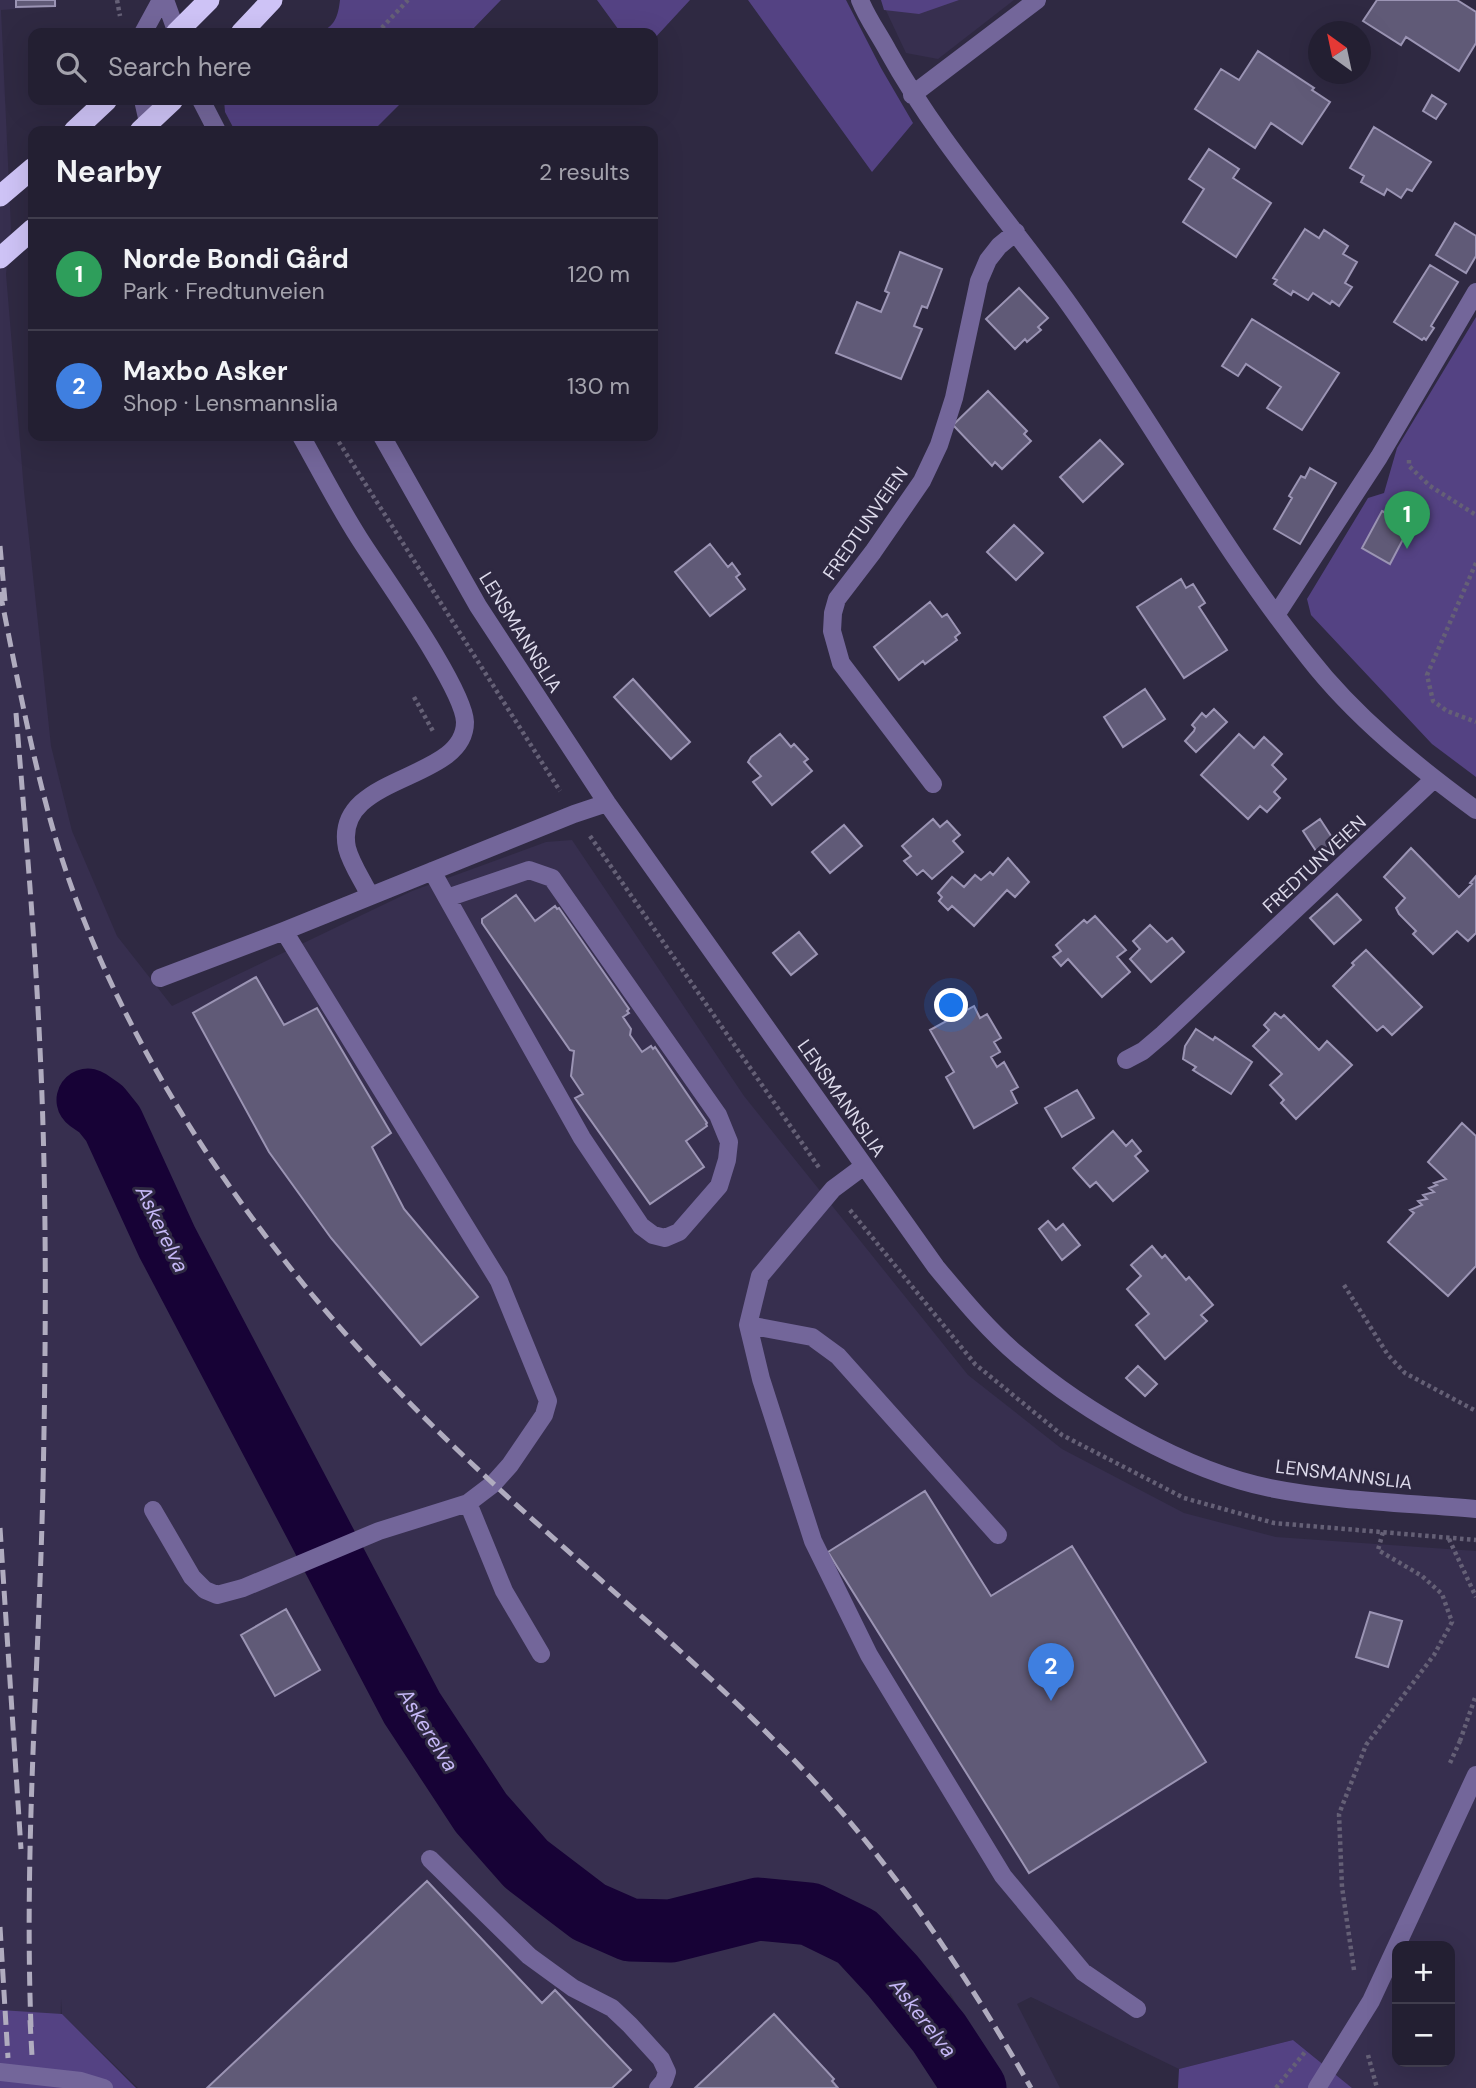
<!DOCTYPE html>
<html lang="en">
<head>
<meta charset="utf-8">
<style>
	:root { --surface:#231f32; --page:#2b273a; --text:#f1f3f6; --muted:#a3a2ac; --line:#403d4d; --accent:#bca0f2 }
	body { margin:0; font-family:"DM Sans",sans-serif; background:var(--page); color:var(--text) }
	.controls { position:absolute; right:21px; bottom:21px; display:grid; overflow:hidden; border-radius:14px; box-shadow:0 7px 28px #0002 }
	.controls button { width:63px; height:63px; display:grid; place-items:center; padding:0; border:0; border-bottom:2px solid var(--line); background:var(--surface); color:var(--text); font:35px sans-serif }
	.compass { position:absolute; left:1308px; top:21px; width:63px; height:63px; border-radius:50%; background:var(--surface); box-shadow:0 7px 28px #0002; rotate:327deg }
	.you { position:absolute; left:952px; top:1006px; width:24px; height:24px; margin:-18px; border:5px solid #fff; border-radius:50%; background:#1a73e8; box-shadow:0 0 0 10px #1a73e833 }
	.badge { display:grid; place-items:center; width:46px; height:46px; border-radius:50%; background:var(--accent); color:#fff; font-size:23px; font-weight:700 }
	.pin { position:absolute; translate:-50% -58px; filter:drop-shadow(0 2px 4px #0008) }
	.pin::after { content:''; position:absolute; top:37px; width:24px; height:21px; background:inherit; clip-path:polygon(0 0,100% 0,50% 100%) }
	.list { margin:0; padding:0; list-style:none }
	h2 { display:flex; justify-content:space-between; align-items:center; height:91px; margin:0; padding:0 28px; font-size:30px }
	h2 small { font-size:23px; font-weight:400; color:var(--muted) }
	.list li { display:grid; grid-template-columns:46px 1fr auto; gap:21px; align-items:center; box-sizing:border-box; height:112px; padding:0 28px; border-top:2px solid var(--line) }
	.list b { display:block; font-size:26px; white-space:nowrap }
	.list p { margin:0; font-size:23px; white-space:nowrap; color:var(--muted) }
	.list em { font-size:23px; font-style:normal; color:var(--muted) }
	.icon { flex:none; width:38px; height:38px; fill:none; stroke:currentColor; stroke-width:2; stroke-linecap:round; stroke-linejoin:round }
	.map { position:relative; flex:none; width:1476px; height:2088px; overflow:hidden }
	.search { position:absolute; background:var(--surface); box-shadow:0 7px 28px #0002; left:28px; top:28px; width:630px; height:77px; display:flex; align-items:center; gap:18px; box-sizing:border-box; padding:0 24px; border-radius:14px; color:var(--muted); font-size:26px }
	.panel { position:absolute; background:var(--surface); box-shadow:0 7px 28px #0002; left:28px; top:126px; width:630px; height:315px; border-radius:14px }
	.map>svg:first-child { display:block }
	.built { fill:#372f4f; fill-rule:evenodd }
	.green { fill:#544283 }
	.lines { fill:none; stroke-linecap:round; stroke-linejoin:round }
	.river { stroke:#170236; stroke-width:63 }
	.building { fill:#605a77; stroke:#9b94b4; stroke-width:2 }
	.path { stroke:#656076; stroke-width:4.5; stroke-dasharray:3.5 3.5; stroke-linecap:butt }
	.minor { stroke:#73669a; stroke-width:18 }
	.highway { stroke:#cec3f6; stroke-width:21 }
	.rail { stroke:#b0acbf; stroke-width:5; stroke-dasharray:14 7; stroke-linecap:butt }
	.path-bridge { stroke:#656076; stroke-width:4.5; stroke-dasharray:3.5 3.5; stroke-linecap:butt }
	.minor-bridge { stroke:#73669a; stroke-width:18 }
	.highway-bridge { stroke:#cec3f6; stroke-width:21 }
	.labels { text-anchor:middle; stroke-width:6; stroke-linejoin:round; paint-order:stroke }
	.street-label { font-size:19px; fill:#dcd9ea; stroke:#2f2942 }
	.water-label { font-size:21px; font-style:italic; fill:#c6b8f7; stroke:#2f2942 }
</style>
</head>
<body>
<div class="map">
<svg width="1476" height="2088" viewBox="0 0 1476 2088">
	<rect width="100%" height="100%" fill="#2f2942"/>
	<path class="built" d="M 0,0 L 56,0 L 57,6 L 1,10 L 11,229 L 6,274 L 24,491 L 51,746 L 72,831 L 117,936 L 172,1006 L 412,891 L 546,842 L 572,840 L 744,1096 L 968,1375 L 1062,1449 L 1184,1513 L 1276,1537 L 1476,1551 L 1476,2088 L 1352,2088 L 1293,2040 L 1179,2069 L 1031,1997 L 1017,2004 L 1060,2088 L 1003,2088 L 950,1993 L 940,2035 L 973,2088 L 138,2088 L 62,2014 L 61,1999 L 60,2053 L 0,2059 ZM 1397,1946 L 1450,1946 L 1450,2062 L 1397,2062 Z
		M 881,0 L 1014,0 L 938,59 L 906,53 Z"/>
	<path class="green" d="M 340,0 L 501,0 L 469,33 L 319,33 C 335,26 338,17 340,0 Z
		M 597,0 L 690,0 L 653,40 L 653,33 L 621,33 Z
		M 748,0 L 846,0 L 881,68 L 913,123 L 872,172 Z
		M 881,0 L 959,0 L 919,14 L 884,10 Z
		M 224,100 L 404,100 L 373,131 L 235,131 L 225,112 Z
		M 1476,317 L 1476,777 L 1432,744 L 1311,615 L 1307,599 L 1368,498 L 1384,493 L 1397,448 Z
		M 0,2010 L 62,2014 L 136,2088 L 0,2088 Z
		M 1293,2040 L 1352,2088 L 1178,2088 L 1179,2069 Z"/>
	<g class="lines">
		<path class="river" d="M 88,1100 L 101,1109 L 113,1124 L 167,1242 L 412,1708 L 481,1813 L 526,1864 L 589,1912 L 630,1930 L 671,1931 L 758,1909 L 810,1914 L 857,1937 L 893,1976 L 939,2033 L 975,2088"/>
	</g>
	<path class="building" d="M 16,0 L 55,0 L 55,6 L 16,7 Z
		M 1377,0 L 1457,0 L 1476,12 L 1476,43 L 1459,71 L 1406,37 L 1401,45 L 1363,21 Z
		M 1258,51 L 1314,88 L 1312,90 L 1330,102 L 1302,144 L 1271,123 L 1255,148 L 1195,109 L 1221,69 L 1239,80 Z
		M 1432,95 L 1446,104 L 1436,119 L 1423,111 Z
		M 1374,127 L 1431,162 L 1412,191 L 1407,189 L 1401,198 L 1387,189 L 1384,195 L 1361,182 L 1364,176 L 1350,168 Z
		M 1209,149 L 1239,169 L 1233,178 L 1271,203 L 1236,257 L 1183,222 L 1204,189 L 1189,179 Z
		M 1455,223 L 1476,236 L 1476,256 L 1466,273 L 1436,255 Z
		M 1305,229 L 1319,238 L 1324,230 L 1348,246 L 1343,254 L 1357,262 L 1345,283 L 1352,287 L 1339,306 L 1332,301 L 1330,304 L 1313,293 L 1308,300 L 1293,291 L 1291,295 L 1274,284 L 1277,280 L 1273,278 Z
		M 900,252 L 942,269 L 927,308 L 922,306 L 914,326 L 922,329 L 901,379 L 836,353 L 857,302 L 881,312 L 889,293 L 885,291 Z
		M 1430,265 L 1458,282 L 1431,326 L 1434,328 L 1426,340 L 1424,338 L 1422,340 L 1394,322 Z
		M 1019,288 L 1048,318 L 1038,327 L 1041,330 L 1027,342 L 1025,339 L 1015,349 L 986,319 Z
		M 1252,319 L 1339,373 L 1302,430 L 1267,408 L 1281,387 L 1246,364 L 1238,376 L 1222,366 Z
		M 988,391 L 1027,431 L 1024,434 L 1031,441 L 1002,469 L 995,462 L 992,466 L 953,425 Z
		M 1100,440 L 1123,464 L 1083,502 L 1060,477 Z
		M 1310,468 L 1336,483 L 1300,544 L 1274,529 L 1292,498 L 1289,496 L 1301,476 L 1305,478 Z
		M 1382,511 L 1410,526 L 1390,564 L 1362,548 Z
		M 1014,525 L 1043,553 L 1016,580 L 987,552 Z
		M 710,544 L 728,567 L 732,563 L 740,574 L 736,577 L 745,589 L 710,616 L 675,572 Z
		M 1181,579 L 1186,588 L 1193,584 L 1205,603 L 1199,607 L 1227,650 L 1184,678 L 1137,607 Z
		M 930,602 L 942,617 L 947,614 L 960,633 L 955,637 L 957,640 L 925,664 L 923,661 L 899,680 L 874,647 Z
		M 633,679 L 690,742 L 671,759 L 614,697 Z
		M 1145,689 L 1165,719 L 1123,747 L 1104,717 Z
		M 1214,709 L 1227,722 L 1196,752 L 1185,741 L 1194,731 L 1195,728 L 1192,725 L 1202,713 L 1206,717 Z
		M 780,734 L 791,747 L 794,744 L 808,759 L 804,762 L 812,771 L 772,805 L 753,782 L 761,776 L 748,762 L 751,757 Z
		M 1239,734 L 1254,748 L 1264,737 L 1282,754 L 1272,765 L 1286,779 L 1274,792 L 1280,798 L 1267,812 L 1260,806 L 1248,819 L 1201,775 Z
		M 933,819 L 940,827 L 947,821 L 960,835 L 953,841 L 963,852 L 932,879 L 923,870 L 917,875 L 904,861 L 911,856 L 902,846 Z
		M 1320,819 L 1335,842 L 1318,854 L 1303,831 Z
		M 844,825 L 862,846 L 830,873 L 812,852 Z
		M 1411,848 L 1459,897 L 1472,884 L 1470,883 L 1476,876 L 1476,933 L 1468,941 L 1457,931 L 1433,954 L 1413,934 L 1416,931 L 1399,914 L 1396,908 L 1405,898 L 1384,877 Z
		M 1008,858 L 1029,882 L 1015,897 L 1007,890 L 974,926 L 952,906 L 948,910 L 939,901 L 942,897 L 938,893 L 952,877 L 964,887 L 975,875 L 981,880 L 990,872 L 993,875 Z
		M 1337,894 L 1361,920 L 1334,944 L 1310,918 Z
		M 516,895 L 535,921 L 555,906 L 557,909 L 559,908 L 629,1009 L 627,1011 L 629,1013 L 623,1017 L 631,1029 L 630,1035 L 642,1052 L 651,1046 L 653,1049 L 655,1047 L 707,1123 L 706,1124 L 707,1126 L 686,1141 L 704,1167 L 650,1204 L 575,1098 L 583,1094 L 571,1076 L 574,1051 L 570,1050 L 482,923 L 482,919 Z
		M 1095,916 L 1126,950 L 1117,957 L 1130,972 L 1102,997 L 1068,959 L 1061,966 L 1053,957 L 1061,951 L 1056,945 L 1084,920 L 1087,923 Z
		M 1150,925 L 1167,942 L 1172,938 L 1184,952 L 1151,982 L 1130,959 L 1140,949 L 1133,941 Z
		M 799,932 L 817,954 L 791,975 L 773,953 Z
		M 1366,950 L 1422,1007 L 1392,1035 L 1383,1026 L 1377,1031 L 1333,986 L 1354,965 L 1352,963 Z
		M 256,977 L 284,1025 L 317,1008 L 391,1133 L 372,1147 L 404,1209 L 478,1297 L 421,1345 L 331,1238 L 269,1152 L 193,1013 Z
		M 974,1006 L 980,1018 L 987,1014 L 1001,1038 L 994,1042 L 1000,1052 L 991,1057 L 997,1067 L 1004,1062 L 1018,1087 L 1011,1091 L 1017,1103 L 974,1128 L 946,1077 L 954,1072 L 930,1030 Z
		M 1275,1013 L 1281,1018 L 1284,1015 L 1319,1050 L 1327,1041 L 1352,1065 L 1296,1119 L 1281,1103 L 1284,1100 L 1270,1085 L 1282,1074 L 1253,1046 L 1269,1030 L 1264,1025 Z
		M 1196,1029 L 1213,1040 L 1215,1037 L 1252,1062 L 1231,1094 L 1193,1070 L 1196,1067 L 1183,1059 L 1185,1046 Z
		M 1077,1090 L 1094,1118 L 1062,1137 L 1045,1108 Z
		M 1462,1123 L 1476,1136 L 1476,1266 L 1448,1296 L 1388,1242 L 1414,1213 L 1410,1210 L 1422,1205 L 1418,1201 L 1427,1199 L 1423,1195 L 1434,1192 L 1429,1188 L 1437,1185 L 1434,1183 L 1446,1179 L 1428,1162 Z
		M 1113,1131 L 1126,1146 L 1132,1140 L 1141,1151 L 1135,1156 L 1148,1171 L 1113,1201 L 1096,1182 L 1090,1187 L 1073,1168 Z
		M 1048,1221 L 1056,1230 L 1063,1224 L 1080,1245 L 1062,1260 L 1039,1229 Z
		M 1152,1246 L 1162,1258 L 1165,1255 L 1186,1280 L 1189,1277 L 1213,1305 L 1201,1315 L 1207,1321 L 1165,1359 L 1136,1325 L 1149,1314 L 1127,1289 L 1141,1276 L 1131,1265 Z
		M 1138,1366 L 1157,1384 L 1145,1396 L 1126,1378 Z
		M 925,1491 L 991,1596 L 1072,1546 L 1206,1762 L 1029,1873 L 828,1552 Z
		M 286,1609 L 320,1670 L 275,1696 L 241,1635 Z
		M 1370,1612 L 1402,1621 L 1388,1667 L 1356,1657 Z
		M 427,1881 L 542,2003 L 555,1990 L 631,2070 L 612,2088 L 207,2088 Z
		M 774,2014 L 834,2079 L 832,2081 L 838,2088 L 695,2088 Z"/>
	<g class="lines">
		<path class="path" d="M 117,0 L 120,16
			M 377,33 L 408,0
			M 335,436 L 560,791
			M 1409,460 L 1409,466 L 1430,486 L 1476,515
			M 1476,563 L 1427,675 L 1433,701 L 1447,711 L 1476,722
			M 414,697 L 434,733
			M 590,836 L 820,1169
			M 850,1210 L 975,1364 L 1062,1435 L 1184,1498 L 1274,1523 L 1476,1540
			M 1344,1285 L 1388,1355 L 1405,1373 L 1476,1411
			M 1449,1539 L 1476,1597
			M 1460,1741 L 1476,1695
			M 1354,1970 L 1342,1887 L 1339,1814 L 1366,1745 L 1434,1655 L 1452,1622 L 1442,1594 L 1422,1576 L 1378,1550 L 1383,1532
			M 1368,2055 L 1377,2088"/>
		<path class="minor" d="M 165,0 L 177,33
			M 860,0 C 867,18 879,34 888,51 C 937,140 1006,217 1066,300 C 1150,417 1219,546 1309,658 C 1355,717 1416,766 1476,810
			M 143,33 L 161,0
			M 912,95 L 1037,0
			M 143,100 L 150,131
			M 201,100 L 217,131
			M 301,436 C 320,470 338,505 359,538 C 381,573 464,688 465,722 C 465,783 332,773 347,848 C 351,864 363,881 370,896
			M 382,436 L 478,606 L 607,803 L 936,1267 C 962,1298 988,1330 1019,1356 C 1084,1412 1186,1471 1270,1488 C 1335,1501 1410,1503 1476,1509
			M 1276,615 L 1379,457 L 1476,292
			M 933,784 L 841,663 L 832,631 L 833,613 L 837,599 L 873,552 L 922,481 L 939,445 L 954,398 L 979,281 L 988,260 L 999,246 L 1016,232
			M 432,871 L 447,898 L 582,1138 L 641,1226 L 653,1235 L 665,1238 L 679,1232 L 719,1186 L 727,1160 L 729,1142 L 718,1115 L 552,878 L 529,870 L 447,898
			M 160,978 L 284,931 L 574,814 L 607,803
			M 1126,1060 L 1143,1051 L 1163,1034 L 1434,779
			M 864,1166 L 833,1189 L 760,1276 L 748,1325 L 761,1379 L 813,1541 L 869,1655 L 1003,1876 L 1083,1972 L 1137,2009
			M 748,1325 L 812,1337 L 838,1356 L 998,1535
			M 468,1503 L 504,1591 L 541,1654
			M 153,1510 L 192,1577 L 205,1590 L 217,1595 L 243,1588 L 379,1531 L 468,1503 L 493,1484 L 510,1465 L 544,1415 L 548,1401 L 499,1281 L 284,931
			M 430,1859 L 529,1956 L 573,1988 L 612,2008 L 630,2025 L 661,2059 L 667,2072 L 664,2081 L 658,2088
			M 0,2072 L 81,2081 L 104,2088"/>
		<path class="highway" d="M 0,196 L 33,168
			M 0,258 L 33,229"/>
		<path class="rail" d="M 0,546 L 5,601
			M 0,592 C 18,681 34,770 61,856 C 125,1056 257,1245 402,1395 C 523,1520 662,1626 784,1750 C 883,1849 962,1967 1031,2088
			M 16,713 C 25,825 35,937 40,1049 C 47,1194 46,1340 43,1485 C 39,1666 24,1846 31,2027
			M 0,1528 L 21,1849
			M 0,1927 L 8,2058
			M 30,2020 L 32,2056"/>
		<path class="path-bridge" d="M 1450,1763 L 1460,1741
			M 1276,2088 L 1305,2052"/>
		<path class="minor-bridge" d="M 1317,2088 L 1371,2001 L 1476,1775"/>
		<path class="highway-bridge" d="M 176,33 L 209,0
			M 241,33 L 272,0
			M 74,131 L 107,100
			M 140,131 L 173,100"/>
	</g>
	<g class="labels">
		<g class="street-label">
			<text transform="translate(865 523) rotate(-55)" y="7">FREDTUNVEIEN</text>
			<text transform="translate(521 632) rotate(58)" y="7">LENSMANNSLIA</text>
			<text transform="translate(1314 864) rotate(-43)" y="7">FREDTUNVEIEN</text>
			<text transform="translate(842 1098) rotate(55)" y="7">LENSMANNSLIA</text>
			<text transform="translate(1344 1474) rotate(7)" y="7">LENSMANNSLIA</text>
		</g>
		<g class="water-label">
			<text transform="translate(162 1229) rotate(64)" y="7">Askerelva</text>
			<text transform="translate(428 1730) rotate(58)" y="7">Askerelva</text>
			<text transform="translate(923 2018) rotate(52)" y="7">Askerelva</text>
		</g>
	</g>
</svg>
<div class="controls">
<button>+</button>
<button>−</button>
</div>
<svg class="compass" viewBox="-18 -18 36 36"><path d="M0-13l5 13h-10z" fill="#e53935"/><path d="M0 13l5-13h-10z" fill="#a3a2ac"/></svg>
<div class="you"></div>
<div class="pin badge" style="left:1407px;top:549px;background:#2e9e5b">1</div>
<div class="pin badge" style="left:1051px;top:1701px;background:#3f7fe0">2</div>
<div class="search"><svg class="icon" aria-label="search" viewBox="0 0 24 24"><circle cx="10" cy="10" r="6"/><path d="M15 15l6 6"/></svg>Search here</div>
<section class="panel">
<h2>Nearby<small>2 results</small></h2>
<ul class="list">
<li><span class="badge" style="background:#2e9e5b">1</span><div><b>Norde Bondi Gård</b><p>Park · Fredtunveien</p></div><em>120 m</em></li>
<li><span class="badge" style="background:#3f7fe0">2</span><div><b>Maxbo Asker</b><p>Shop · Lensmannslia</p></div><em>130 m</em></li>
</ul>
</section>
</div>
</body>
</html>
